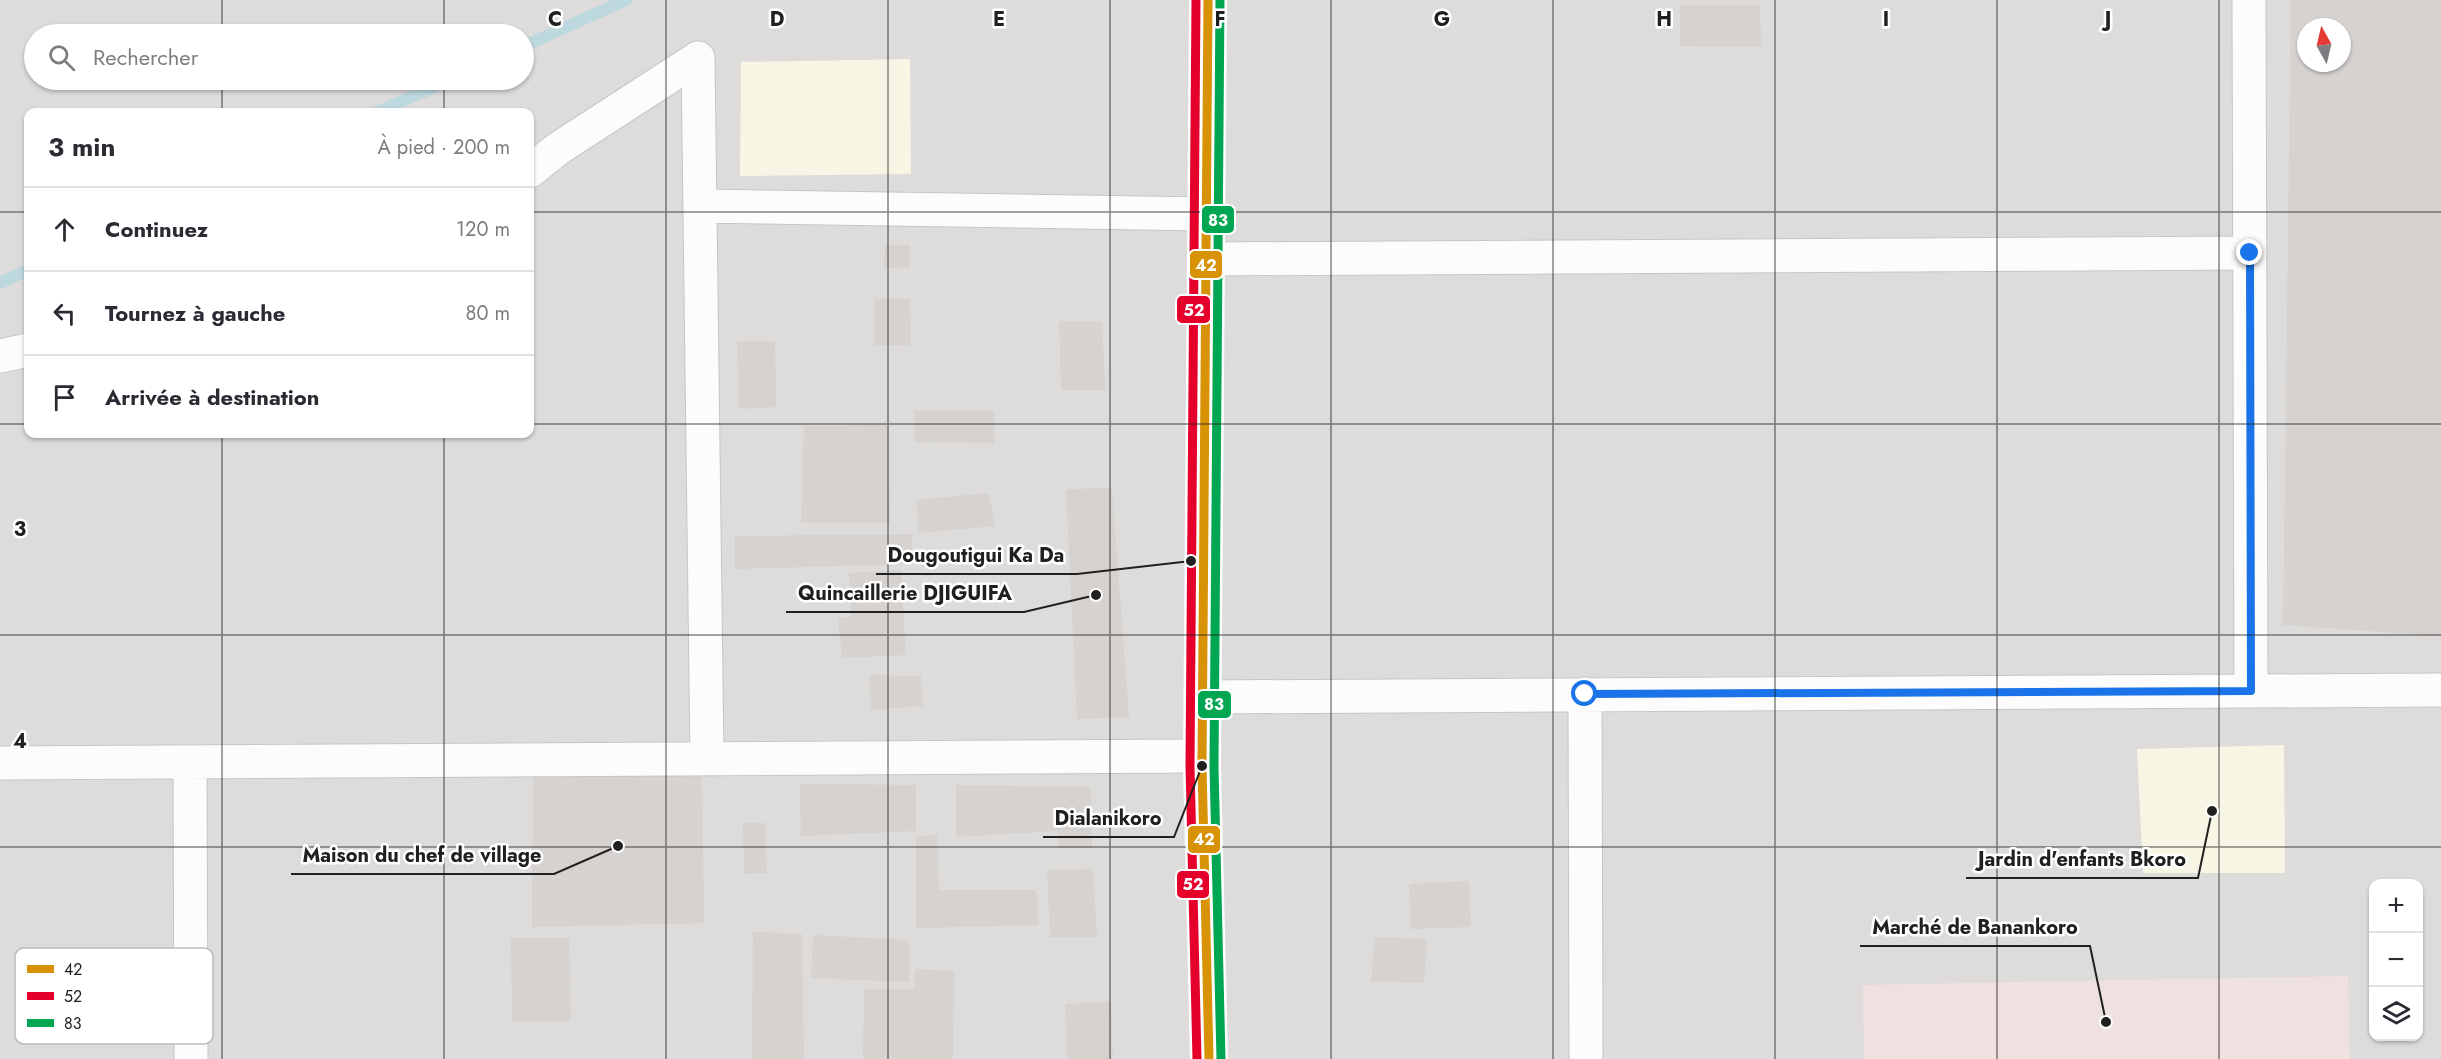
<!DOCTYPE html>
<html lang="fr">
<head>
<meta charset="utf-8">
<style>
	:root { --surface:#fff; --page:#f2f2f3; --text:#2b2b33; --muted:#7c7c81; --line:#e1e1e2 }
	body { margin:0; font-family:Jost,sans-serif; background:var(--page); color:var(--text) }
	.controls { position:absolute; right:18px; bottom:18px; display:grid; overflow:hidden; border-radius:12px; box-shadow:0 2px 4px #0004 }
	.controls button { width:54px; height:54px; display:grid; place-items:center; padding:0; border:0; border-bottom:2px solid var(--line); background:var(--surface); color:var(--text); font:30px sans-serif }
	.compass { position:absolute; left:2297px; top:18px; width:54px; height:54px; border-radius:50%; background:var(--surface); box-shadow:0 2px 4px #0004; rotate:352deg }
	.stop { position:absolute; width:18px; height:18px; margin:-14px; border:4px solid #1a73e8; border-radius:50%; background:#fff }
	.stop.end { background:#1a73e8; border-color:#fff; box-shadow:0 2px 6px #0008 }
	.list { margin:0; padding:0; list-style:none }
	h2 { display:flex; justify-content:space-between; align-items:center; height:78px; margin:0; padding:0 24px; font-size:26px }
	h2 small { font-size:20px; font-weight:400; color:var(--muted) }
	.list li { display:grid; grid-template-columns:39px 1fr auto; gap:18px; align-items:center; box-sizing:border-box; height:84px; padding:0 24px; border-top:2px solid var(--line) }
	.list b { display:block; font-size:22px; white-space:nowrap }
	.list em { font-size:20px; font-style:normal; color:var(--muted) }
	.icon { flex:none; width:33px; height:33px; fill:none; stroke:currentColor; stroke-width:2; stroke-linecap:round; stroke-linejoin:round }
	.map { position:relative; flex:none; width:2441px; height:1059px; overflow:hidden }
	.search { position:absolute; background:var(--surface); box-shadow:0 2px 4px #0004; left:24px; top:24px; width:510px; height:66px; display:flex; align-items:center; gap:15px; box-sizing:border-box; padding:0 21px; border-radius:33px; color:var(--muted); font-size:22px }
	.panel { position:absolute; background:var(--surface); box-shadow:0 2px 4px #0004; left:24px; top:108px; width:510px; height:330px; border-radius:12px }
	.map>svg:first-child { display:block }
	.residential { fill:#dddcda; fill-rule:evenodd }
	.commercial { fill:#efe1df }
	.education { fill:#f7f6e5 }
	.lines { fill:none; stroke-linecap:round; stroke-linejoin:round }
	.stream { stroke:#bed8e0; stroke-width:12 }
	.building { fill:#d5d2d0; fill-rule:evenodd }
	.minor-casing { stroke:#c7c6c5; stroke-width:35 }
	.trunk-casing { stroke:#c3a1aa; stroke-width:35 }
	.minor { stroke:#fcfcfc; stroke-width:33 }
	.trunk { stroke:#eee6e4; stroke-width:33 }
	.bus-1-casing { stroke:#fff; stroke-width:14 }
	.bus-2-casing { stroke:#fff; stroke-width:14 }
	.bus-3-casing { stroke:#fff; stroke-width:14 }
	.bus-1 { stroke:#d79205; stroke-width:9 }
	.bus-2 { stroke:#e4002b; stroke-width:9 }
	.bus-3 { stroke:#00a651; stroke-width:9 }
	.route { stroke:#1a73e8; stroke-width:8 }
	.grid { fill:none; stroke:#202020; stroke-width:1.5; stroke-opacity:0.55 }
	.key { fill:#fff; stroke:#bcbcbc; stroke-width:1.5 }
	.key-label { font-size:16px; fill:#202020 }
	.grid-label { font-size:20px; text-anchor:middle; font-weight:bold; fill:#202020; stroke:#fff; stroke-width:5; stroke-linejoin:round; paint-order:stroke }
	.leader { fill:none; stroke:#202020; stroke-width:2 }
	.callout-dot { fill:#202020; stroke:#fff; stroke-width:2 }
	.callout-label { font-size:20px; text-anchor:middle; font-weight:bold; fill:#202020; stroke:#fff; stroke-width:5; stroke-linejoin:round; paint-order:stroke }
	.line-badge { stroke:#fff; stroke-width:2 }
	.badge-label { font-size:16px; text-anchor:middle; font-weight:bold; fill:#fff }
</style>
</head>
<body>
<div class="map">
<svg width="2441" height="1059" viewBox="0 0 2441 1059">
	<rect width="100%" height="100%" fill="#eeece9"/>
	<path class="residential" d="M 0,0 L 2441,0 L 2441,1059 L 0,1059 ZM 2306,27 L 2342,27 L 2342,63 L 2306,63 ZM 34,34 L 524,34 L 524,80 L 34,80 ZM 28,112 L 530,112 L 530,434 L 28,434 ZM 2374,884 L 2418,884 L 2418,1036 L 2374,1036 Z"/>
	<path class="commercial" d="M 2348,976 L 2350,1059 L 1864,1059 L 1863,985 Z"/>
	<path class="education" d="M 910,59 L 911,174 L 740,176 L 741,62 Z
		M 2284,745 L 2285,873 L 2143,873 L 2137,749 Z"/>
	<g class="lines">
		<path class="stream" d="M 524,46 L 626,0
			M 377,112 L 450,80
			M 0,283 L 28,270"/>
	</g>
	<path class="building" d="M 2291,0 L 2441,0 L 2441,636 L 2283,625 ZM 2306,27 L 2342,27 L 2342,63 L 2306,63 Z
		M 1680,5 L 1760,5 L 1761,47 L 1680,46 Z
		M 885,245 L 910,245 L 910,267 L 884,268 Z
		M 875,299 L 910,299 L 911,346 L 874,345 Z
		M 1059,321 L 1102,322 L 1105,390 L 1061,390 Z
		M 737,341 L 775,341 L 776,407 L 739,409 Z
		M 914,410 L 994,411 L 994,443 L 915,442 Z
		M 889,425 L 890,523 L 801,523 L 804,426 Z
		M 1112,488 L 1129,717 L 1077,719 L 1066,489 Z
		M 989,493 L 995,526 L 919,533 L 916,500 Z
		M 912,534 L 912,564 L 735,569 L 735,536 Z
		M 901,570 L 906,655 L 842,658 L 838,618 L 851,616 L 849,573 Z
		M 869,675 L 921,676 L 923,706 L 871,710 Z
		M 533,768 L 702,768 L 704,923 L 532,927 Z
		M 800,784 L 916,785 L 916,831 L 801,836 Z
		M 956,785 L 1091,787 L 1092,848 L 1059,848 L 1057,831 L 956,837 Z
		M 743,823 L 765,823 L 767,873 L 744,874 Z
		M 937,835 L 939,890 L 1036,890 L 1039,925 L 916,928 L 916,836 Z
		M 1093,869 L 1097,937 L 1050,937 L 1047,870 Z
		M 1469,881 L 1471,927 L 1411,929 L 1409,884 Z
		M 753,932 L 802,934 L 804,1059 L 752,1059 Z
		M 813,935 L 909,940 L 909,982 L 811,978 Z
		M 1375,937 L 1427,939 L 1424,983 L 1371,981 Z
		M 511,938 L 569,938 L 571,1021 L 512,1022 Z
		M 915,969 L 954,971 L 953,1059 L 863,1059 L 864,989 L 915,989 Z
		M 1111,1002 L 1113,1059 L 1067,1059 L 1065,1004 Z"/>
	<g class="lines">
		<defs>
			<path id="minor" d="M 2249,0 L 2251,691
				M 698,58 L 707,759
				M 530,171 L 559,148 L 698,58
				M 700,206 L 1205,214
				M 1206,259 L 2250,253
				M 0,356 L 28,350
				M 1585,694 L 1586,1059
				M 1204,697 L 2441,690
				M 190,762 L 191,1059
				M 0,763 L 1203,756"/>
			<path id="trunk" d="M 1208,0 L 1202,766 L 1209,1059"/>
		</defs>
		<use href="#minor" class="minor-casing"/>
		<use href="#trunk" class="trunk-casing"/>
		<use href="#minor" class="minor"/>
		<use href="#trunk" class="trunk"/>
		<defs>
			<path id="bus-1" d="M 1208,0 L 1202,766 L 1209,1059"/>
			<path id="bus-2" d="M 1196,0 L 1190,766 L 1197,1059"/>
			<path id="bus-3" d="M 1220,0 L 1214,766 L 1221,1059"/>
		</defs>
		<use href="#bus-1" class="bus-1-casing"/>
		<use href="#bus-2" class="bus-2-casing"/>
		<use href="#bus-3" class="bus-3-casing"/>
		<use href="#bus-1" class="bus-1"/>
		<use href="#bus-2" class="bus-2"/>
		<use href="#bus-3" class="bus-3"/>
	</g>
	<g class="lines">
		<path class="route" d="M 1585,694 L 2251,691 L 2250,253"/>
	</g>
	<path class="grid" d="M 222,0 L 222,34M 444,0 L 444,34M 666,0 L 666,1059M 888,0 L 888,1059M 1110,0 L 1110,1059M 1331,0 L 1331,1059M 1553,0 L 1553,1059M 1775,0 L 1775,1059M 1997,0 L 1997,1059M 2219,0 L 2219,1059M 222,80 L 222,112M 444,80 L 444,112M 0,212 L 28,212M 530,212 L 2441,212M 0,424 L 28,424M 530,424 L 2441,424M 222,434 L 222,1059M 444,434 L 444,1059M 0,635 L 2441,635M 0,847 L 2441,847"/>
	<rect x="15" y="948" width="198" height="96" rx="9" class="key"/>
	<rect x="27" y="965" width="27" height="8" fill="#d79205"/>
	<rect x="27" y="992" width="27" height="8" fill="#e4002b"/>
	<rect x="27" y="1019" width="27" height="8" fill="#00a651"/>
	<g class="key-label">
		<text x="64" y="975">42</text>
		<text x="64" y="1002">52</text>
		<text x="64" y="1029">83</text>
	</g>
	<g class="grid-label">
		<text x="555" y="26">C</text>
		<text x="777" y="26">D</text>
		<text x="999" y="26">E</text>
		<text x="1220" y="26">F</text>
		<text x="1442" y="26">G</text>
		<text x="1664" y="26">H</text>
		<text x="1886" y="26">I</text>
		<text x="2108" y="26">J</text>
		<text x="20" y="536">3</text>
		<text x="20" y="748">4</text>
	</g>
	<path class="leader" d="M1191 561L1077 574H876M1096 595L1024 612H786M1202 766L1174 837H1043M618 846L554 874H291M2212 811L2198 878H1966M2106 1022L2090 946H1860"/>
	<g class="callout-dot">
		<circle cx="1191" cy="561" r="6"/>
		<circle cx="1096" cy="595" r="6"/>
		<circle cx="1202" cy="766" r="6"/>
		<circle cx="618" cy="846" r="6"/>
		<circle cx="2212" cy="811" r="6"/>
		<circle cx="2106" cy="1022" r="6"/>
	</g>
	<g class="callout-label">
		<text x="976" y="562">Dougoutigui Ka Da</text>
		<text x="905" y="600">Quincaillerie DJIGUIFA</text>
		<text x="1108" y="825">Dialanikoro</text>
		<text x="422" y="862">Maison du chef de village</text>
		<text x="2082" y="866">Jardin d'enfants Bkoro</text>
		<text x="1975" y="934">Marché de Banankoro</text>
	</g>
	<g class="line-badge">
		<rect x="1201" y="205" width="34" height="29" rx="6" fill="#00a651"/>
		<rect x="1189" y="250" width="34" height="29" rx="6" fill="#d79205"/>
		<rect x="1176" y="295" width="35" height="29" rx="6" fill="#e4002b"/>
		<rect x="1197" y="690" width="35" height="29" rx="6" fill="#00a651"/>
		<rect x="1187" y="825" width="34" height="29" rx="6" fill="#d79205"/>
		<rect x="1176" y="870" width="34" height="29" rx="6" fill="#e4002b"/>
	</g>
	<g class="badge-label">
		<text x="1218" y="226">83</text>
		<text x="1206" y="271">42</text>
		<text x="1194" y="316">52</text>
		<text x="1214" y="710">83</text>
		<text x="1204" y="845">42</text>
		<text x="1193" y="890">52</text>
	</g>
</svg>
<div class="controls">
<button>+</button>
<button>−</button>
<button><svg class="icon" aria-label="layers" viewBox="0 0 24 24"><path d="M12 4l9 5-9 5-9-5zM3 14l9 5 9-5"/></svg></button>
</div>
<svg class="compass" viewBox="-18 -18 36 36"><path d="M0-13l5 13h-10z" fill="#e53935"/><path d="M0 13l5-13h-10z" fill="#7c7c81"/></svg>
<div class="stop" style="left:1585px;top:694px"></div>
<div class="stop end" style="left:2250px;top:253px"></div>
<div class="search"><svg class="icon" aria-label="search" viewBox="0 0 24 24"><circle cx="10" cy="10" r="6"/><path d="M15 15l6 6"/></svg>Rechercher</div>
<section class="panel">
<h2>3 min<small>À pied · 200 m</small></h2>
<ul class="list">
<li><svg class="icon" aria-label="ahead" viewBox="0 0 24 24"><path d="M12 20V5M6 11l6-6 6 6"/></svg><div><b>Continuez</b></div><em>120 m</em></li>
<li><svg class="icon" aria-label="left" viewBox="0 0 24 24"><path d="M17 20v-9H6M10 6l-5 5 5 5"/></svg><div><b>Tournez à gauche</b></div><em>80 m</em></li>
<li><svg class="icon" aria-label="arrive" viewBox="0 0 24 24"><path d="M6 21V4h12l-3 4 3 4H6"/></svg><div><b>Arrivée à destination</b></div></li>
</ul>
</section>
</div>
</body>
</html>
